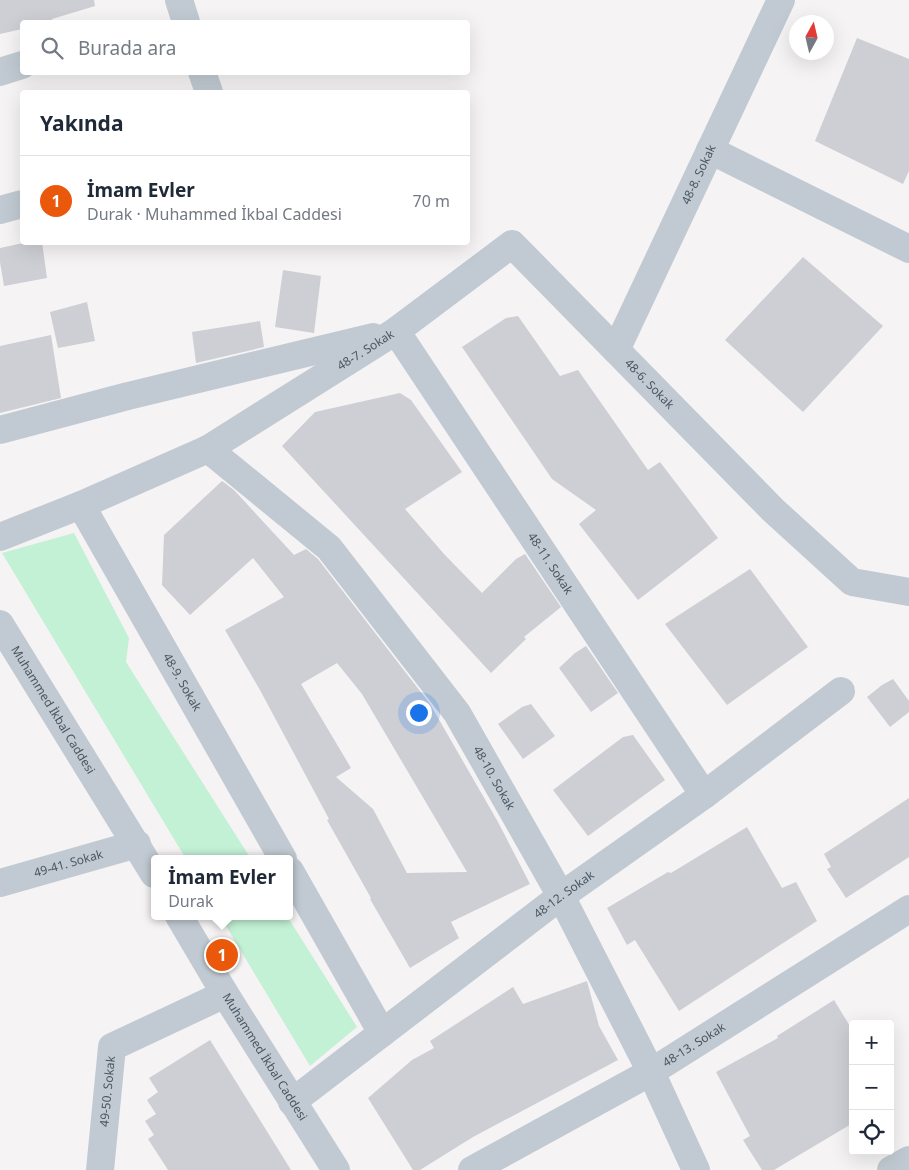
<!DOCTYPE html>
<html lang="tr">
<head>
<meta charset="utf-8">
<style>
	:root { --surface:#fff; --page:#f6f6f7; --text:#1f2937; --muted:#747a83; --line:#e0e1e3; --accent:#ea580c }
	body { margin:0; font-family:"Noto Sans",sans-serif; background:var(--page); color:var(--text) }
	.controls { position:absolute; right:15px; bottom:15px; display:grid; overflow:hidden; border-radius:5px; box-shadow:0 5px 20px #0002 }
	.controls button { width:45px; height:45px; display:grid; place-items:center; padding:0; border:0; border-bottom:1px solid var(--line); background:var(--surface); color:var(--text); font:25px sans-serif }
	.compass { position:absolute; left:789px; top:15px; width:45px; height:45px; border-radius:50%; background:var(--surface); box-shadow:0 5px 20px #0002; rotate:8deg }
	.you { position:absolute; left:418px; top:712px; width:18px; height:18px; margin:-12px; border:4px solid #fff; border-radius:50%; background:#1a73e8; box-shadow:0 0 0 8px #1a73e833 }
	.badge { display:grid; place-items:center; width:32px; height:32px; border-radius:50%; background:var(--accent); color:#fff; font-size:16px; font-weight:700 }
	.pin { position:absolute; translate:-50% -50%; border:2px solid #fff; box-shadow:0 1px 5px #0006 }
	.popup { position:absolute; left:151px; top:855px; width:142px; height:65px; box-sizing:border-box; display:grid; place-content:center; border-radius:5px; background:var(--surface); filter:drop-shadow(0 1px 4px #0005); font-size:16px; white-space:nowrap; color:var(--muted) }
	.popup b { font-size:19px; color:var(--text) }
	.popup::after { content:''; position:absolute; left:50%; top:100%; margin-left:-10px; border:10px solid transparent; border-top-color:var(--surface) }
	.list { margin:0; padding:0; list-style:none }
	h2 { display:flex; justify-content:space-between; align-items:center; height:65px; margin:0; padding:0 20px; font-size:21px }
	h2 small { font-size:16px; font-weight:400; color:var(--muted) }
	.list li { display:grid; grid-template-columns:32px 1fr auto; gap:15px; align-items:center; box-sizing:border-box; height:90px; padding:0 20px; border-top:1px solid var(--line) }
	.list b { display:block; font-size:19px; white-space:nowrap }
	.list p { margin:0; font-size:16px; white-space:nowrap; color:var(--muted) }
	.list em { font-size:16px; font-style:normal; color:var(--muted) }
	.icon { flex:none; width:28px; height:28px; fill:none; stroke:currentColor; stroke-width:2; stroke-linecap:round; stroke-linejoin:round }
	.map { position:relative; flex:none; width:909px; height:1170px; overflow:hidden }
	.search { position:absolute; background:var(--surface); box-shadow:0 5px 20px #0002; left:20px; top:20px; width:450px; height:55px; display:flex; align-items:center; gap:12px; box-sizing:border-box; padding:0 18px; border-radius:5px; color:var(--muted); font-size:19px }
	.panel { position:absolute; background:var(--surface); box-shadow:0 5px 20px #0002; left:20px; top:90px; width:450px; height:155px; border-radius:5px }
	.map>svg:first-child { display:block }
	.green { fill:#c3f1d5 }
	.building { fill:#cdcfd5; fill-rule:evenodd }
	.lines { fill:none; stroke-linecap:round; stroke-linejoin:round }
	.minor { stroke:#c1cad2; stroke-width:28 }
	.labels { text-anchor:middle; stroke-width:4; stroke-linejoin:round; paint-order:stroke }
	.street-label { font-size:12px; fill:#4a5661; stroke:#fff }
</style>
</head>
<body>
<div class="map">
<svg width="909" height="1170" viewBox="0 0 909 1170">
	<rect width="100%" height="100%" fill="#f5f3f3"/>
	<path class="green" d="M 74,533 L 129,638 L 126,662 L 251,859 L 186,859 L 2,553 Z
		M 220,916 L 287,916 L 357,1027 L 310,1066 Z"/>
	<path class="building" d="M 0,0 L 94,0 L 95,6 L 52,19 L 53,22 L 22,22 L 22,29 L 0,34 Z
		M 857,38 L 909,59 L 909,171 L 903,184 L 815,141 Z
		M 28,242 L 42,242 L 47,278 L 4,286 L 0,262 L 0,248 Z
		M 803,257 L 883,326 L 803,412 L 725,340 Z
		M 283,270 L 321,276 L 314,333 L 275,327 Z
		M 87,302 L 95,341 L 58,348 L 50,312 Z
		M 518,316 L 560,376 L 578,370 L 648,470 L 660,462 L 718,538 L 638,600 L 579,524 L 596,510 L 552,479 L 462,347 L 506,318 Z
		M 260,321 L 264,347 L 196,363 L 192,332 Z
		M 51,335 L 61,398 L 0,413 L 0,346 Z
		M 400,393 L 411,400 L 462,472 L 405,509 L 444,554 L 482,593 L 516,559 L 525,554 L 561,607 L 524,637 L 526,639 L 491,673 L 282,446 L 315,412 Z
		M 222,481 L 234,490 L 294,555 L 306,549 L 318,559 L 430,704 L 498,822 L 530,884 L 451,922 L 459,938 L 410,968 L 370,899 L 371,898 L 327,820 L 329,819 L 260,690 L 225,630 L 284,597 L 253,558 L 190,615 L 162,585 L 164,535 ZM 337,663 L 362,694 L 467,872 L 407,873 L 373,809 L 336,777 L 351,768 L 301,684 Z
		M 750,569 L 808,647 L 727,705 L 665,624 Z
		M 586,646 L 618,693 L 591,712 L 559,668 L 575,653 Z
		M 893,679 L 909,701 L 909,712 L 890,727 L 867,697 L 882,685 Z
		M 531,704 L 555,736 L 523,759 L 498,724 L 522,707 Z
		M 633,735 L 665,780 L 588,836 L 553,790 L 623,737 Z
		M 909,798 L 909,857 L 846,898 L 827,869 L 831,867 L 824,854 Z
		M 747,827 L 782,888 L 796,882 L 817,921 L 679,1011 L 635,940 L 627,945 L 607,908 L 668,872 L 671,873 Z
		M 587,981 L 599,1026 L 618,1060 L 473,1137 L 420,1170 L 413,1170 L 368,1098 L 412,1060 L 434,1048 L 430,1041 L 513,987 L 523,1004 Z
		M 834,1000 L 853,1031 L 853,1123 L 774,1170 L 762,1170 L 743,1140 L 750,1136 L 716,1072 L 778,1038 L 777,1036 Z
		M 210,1040 L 291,1170 L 168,1170 L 148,1139 L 154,1135 L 145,1121 L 156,1114 L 147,1100 L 158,1092 L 149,1078 Z"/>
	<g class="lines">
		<g class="minor">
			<path d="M 179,0 L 186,22"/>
			<path d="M 0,72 L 22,65"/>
			<path d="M 202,72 L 209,92"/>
			<path d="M 710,150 L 909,249"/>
			<path d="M 0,210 L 22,204"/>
			<path id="s1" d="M 396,331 L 704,795"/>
			<path id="s2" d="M 616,350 L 781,0"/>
			<path d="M 0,430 L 128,396 L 373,337"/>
			<path id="s3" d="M 208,449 L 329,548 L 457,713 L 561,896 L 651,1072 L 696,1170"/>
			<path id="s4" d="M 81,505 L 283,859"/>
			<path id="s5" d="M 0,537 L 81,505 L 208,449 L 396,331 L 512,244 L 773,510 L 852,582 L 909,592"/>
			<path id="s6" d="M 0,624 L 154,874"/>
			<path d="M 290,871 L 382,1033"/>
			<path id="s7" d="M 0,883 L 137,844"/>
			<path id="s8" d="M 179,916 L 225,994 L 336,1170"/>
			<path id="s9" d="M 292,1102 L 561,896 L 704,795 L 841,691"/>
			<path id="s10" d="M 100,1170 L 112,1047 L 225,994"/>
			<path id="s11" d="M 472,1170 L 651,1072 L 909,909"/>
			<path d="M 891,1170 L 909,1160"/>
		</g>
	</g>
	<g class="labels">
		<g class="street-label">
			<text dy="4" stroke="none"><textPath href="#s2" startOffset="194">48-8. Sokak</textPath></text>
			<text dy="4" stroke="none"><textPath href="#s5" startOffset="412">48-7. Sokak</textPath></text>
			<text dy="4" stroke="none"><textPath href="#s5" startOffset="789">48-6. Sokak</textPath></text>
			<text dy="4" stroke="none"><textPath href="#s1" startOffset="279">48-11. Sokak</textPath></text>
			<text dy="4" stroke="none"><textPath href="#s4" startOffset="204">48-9. Sokak</textPath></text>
			<text dy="4" stroke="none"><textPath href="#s6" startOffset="101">Muhammed İkbal Caddesi</textPath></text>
			<text dy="4" stroke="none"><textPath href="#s3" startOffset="440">48-10. Sokak</textPath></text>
			<text dy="4" stroke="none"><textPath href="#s7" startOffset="71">49-41. Sokak</textPath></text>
			<text dy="4" stroke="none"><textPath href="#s9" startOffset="342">48-12. Sokak</textPath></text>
			<text dy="4" stroke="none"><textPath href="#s11" startOffset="255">48-13. Sokak</textPath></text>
			<text dy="4" stroke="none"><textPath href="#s8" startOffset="165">Muhammed İkbal Caddesi</textPath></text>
			<text dy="4" stroke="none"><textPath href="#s10" startOffset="79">49-50. Sokak</textPath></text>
		</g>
	</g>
</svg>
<div class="controls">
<button>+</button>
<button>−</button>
<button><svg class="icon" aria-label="locate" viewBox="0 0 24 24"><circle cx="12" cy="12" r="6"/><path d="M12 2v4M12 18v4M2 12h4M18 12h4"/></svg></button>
</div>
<svg class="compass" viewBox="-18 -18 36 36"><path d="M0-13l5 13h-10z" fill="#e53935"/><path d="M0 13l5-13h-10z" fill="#747a83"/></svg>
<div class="you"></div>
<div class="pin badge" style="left:222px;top:955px">1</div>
<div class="popup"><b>İmam Evler</b>Durak</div>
<div class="search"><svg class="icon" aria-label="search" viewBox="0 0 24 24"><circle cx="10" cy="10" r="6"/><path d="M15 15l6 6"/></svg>Burada ara</div>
<section class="panel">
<h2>Yakında<small></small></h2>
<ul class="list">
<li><span class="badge">1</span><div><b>İmam Evler</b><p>Durak · Muhammed İkbal Caddesi</p></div><em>70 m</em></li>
</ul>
</section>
</div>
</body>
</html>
